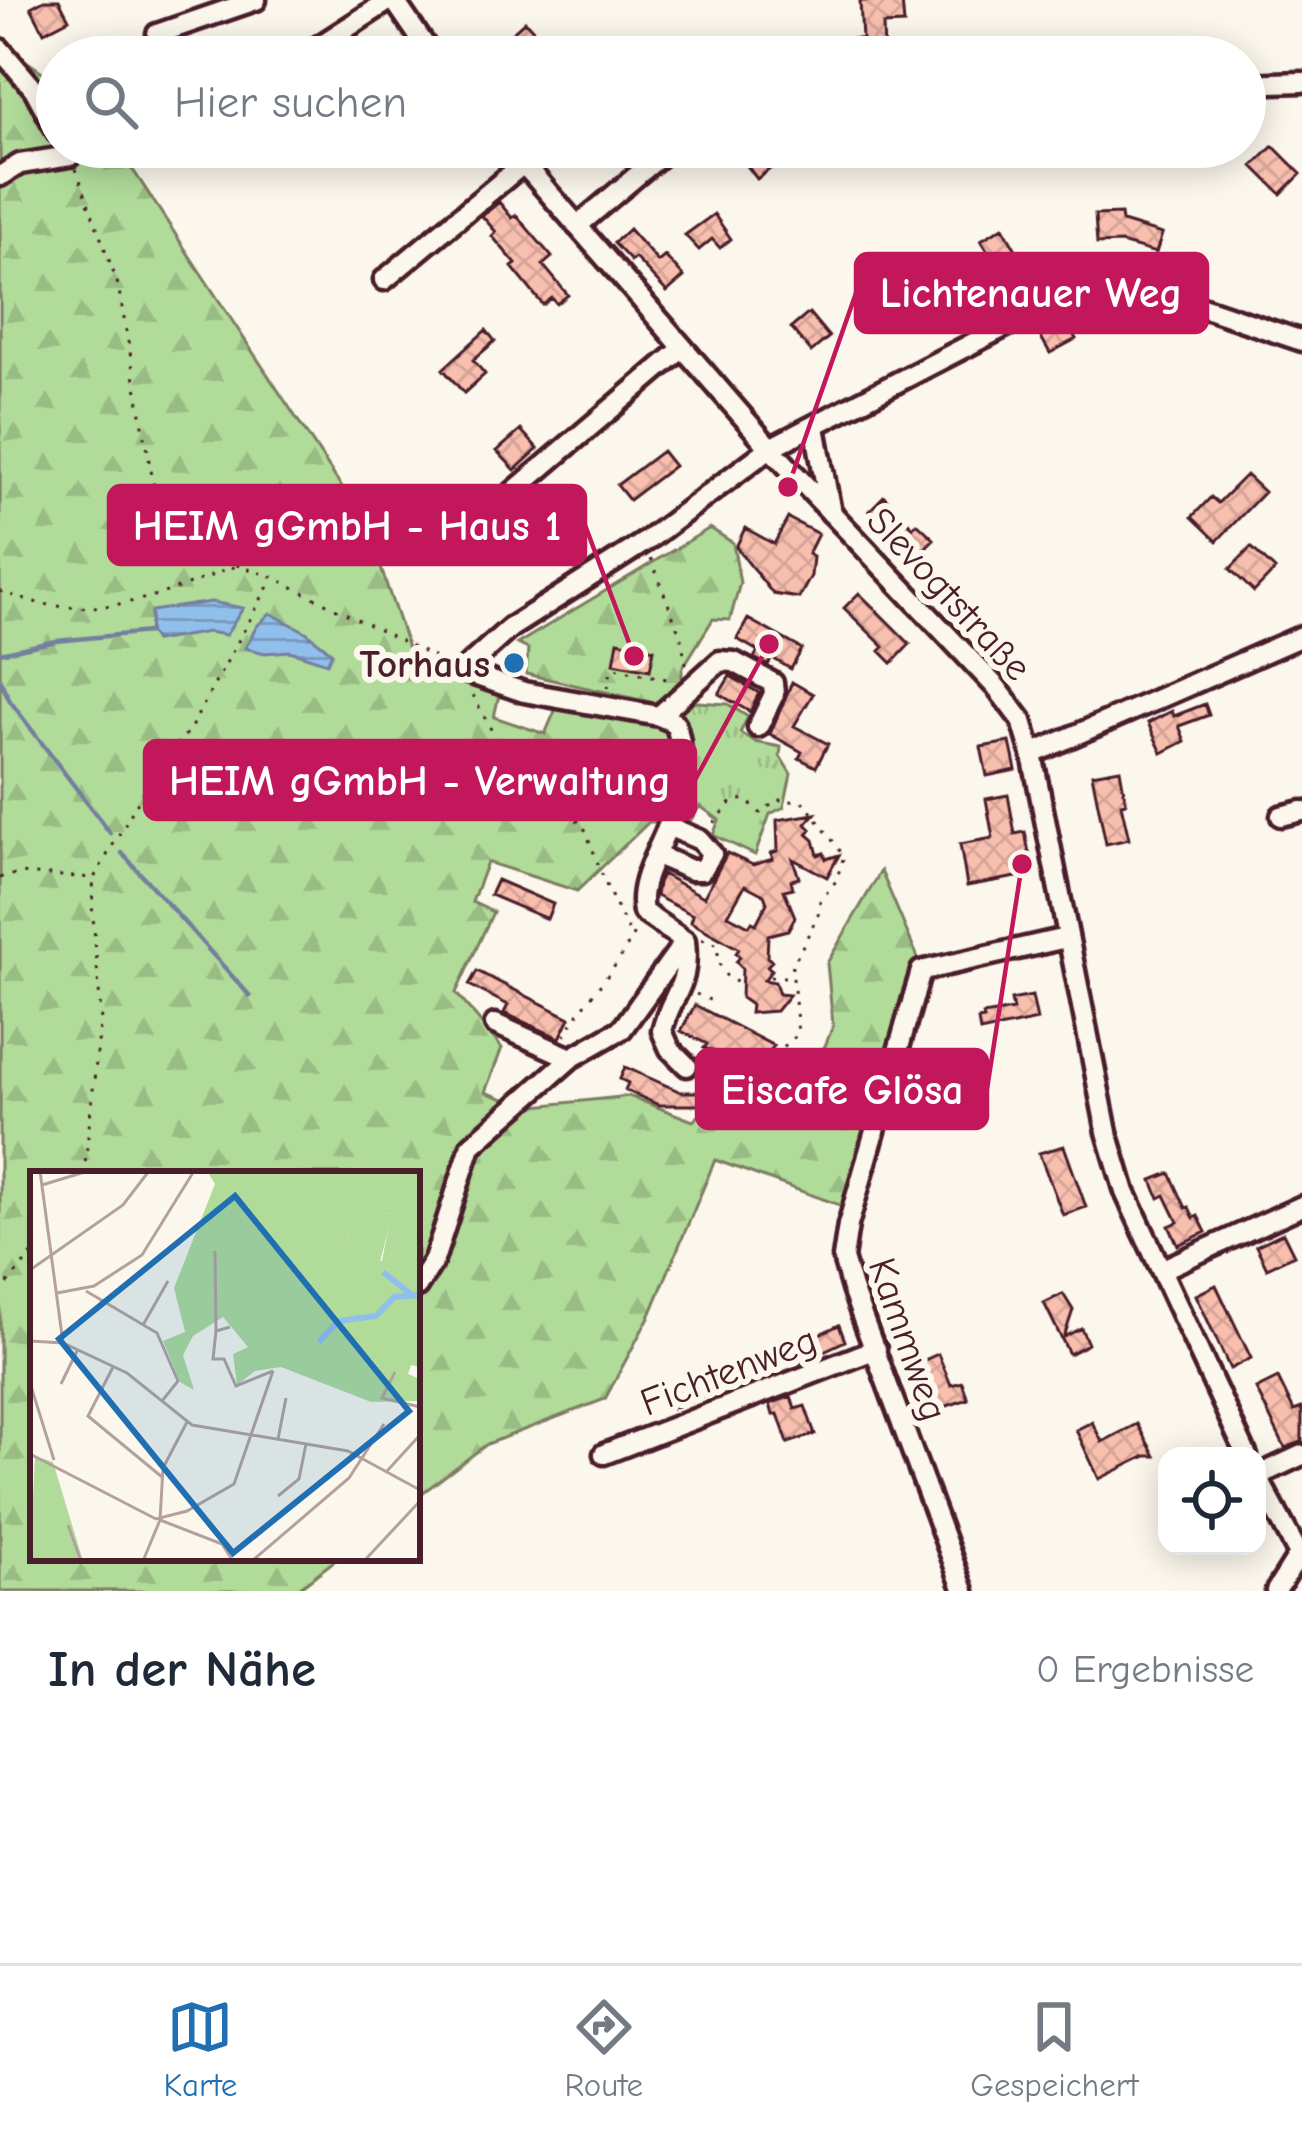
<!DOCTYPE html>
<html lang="de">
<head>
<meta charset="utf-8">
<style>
	:root { --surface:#fff; --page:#f6f6f7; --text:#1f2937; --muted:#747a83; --line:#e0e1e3; --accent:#1f6fb2 }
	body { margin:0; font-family:"Comic Neue",sans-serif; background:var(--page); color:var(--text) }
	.controls { position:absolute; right:36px; bottom:36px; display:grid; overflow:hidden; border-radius:24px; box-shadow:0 6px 30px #0003 }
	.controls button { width:108px; height:108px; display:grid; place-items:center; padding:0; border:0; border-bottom:3px solid var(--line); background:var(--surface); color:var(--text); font:60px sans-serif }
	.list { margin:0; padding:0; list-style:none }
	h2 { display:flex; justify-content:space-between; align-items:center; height:156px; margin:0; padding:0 48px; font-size:51px }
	h2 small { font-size:39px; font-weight:400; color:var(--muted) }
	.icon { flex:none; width:66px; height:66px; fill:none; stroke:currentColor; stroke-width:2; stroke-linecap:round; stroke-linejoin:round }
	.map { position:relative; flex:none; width:1302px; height:1591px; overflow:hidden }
	.search { position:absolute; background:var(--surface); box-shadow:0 6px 30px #0003; left:36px; right:36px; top:36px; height:132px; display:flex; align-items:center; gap:30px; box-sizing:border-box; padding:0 42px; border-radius:66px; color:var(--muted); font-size:45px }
	.sheet { height:372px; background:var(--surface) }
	nav { display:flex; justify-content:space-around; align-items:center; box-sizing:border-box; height:168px; border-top:3px solid var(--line); background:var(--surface); font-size:33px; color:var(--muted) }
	nav a { display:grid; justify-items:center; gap:6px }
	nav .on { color:var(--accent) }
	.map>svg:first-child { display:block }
	.forest { fill:url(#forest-firs); stroke:#7d7d62; stroke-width:3 }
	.park { fill:url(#park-tufts); stroke:#7d7d62; stroke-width:3 }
	.water { fill:url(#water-rules); stroke:#757f9e; stroke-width:3 }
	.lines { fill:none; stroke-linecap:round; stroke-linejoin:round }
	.stream { stroke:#757f9e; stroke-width:4.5 }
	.building { fill:url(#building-cross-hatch); stroke:#4a1f2b; stroke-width:3; fill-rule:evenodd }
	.minor-casing { stroke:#4a1f2b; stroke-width:27 }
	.path { stroke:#4a1f2b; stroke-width:3; stroke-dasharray:3 9; stroke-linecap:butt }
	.minor { stroke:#fbf7ec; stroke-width:18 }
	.poi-dot { fill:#1f6fb2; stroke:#fbf7ec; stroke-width:4.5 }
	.labels { text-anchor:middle; stroke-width:12; stroke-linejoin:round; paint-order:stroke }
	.street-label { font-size:39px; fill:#4a1f2b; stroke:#fbf7ec }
	.poi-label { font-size:39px; font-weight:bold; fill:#4a1f2b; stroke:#fbf7ec; text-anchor:end }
	.inset-river { fill:none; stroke:#91bfeb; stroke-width:6 }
	.inset-road { fill:none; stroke:#b4a19f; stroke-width:3 }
	.view { fill:#1f6fb2; fill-opacity:0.15; stroke:#1f6fb2; stroke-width:6 }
	.inset-edge { fill:none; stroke:#4a1f2b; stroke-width:6 }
	.leader { fill:none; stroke:#c2185b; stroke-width:4.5 }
	.callout-dot { fill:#c2185b; stroke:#fbf7ec; stroke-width:4.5 }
	.callout { fill:#c2185b; stroke:#c2185b; stroke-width:4.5 }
	.callout-label { font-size:42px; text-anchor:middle; font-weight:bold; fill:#fff }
</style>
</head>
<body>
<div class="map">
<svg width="1302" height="1591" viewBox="0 0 1302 1591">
	<defs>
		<pattern id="forest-firs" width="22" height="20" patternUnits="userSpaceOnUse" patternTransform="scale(3)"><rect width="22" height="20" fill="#b0db99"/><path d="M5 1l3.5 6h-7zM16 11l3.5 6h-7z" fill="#99bc84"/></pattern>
		<pattern id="park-tufts" width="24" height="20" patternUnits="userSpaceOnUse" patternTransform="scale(3)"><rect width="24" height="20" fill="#b0db99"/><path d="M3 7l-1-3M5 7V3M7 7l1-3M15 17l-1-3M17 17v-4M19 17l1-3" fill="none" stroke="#99bc84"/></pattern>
		<pattern id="water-rules" width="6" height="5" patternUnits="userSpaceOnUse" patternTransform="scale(3)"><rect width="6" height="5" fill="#91bfeb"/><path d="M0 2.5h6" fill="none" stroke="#789bbf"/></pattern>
		<pattern id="building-cross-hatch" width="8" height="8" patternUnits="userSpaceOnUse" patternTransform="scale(3)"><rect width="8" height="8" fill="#f8bfaf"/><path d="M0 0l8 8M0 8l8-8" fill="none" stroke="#d6a497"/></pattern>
	</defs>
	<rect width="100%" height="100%" fill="#fbf7ec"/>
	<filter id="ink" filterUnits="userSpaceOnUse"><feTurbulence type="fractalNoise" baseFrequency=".00833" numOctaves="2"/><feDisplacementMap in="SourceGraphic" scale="24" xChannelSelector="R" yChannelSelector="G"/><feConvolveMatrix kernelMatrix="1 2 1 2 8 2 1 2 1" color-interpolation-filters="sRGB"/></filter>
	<g filter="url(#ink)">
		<path class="forest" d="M 0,43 L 57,82 L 57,147 L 113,147 L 135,173 L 366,524 L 411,657 L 499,695 L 494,717 L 545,734 L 558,704 L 668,725 L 675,749 L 663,822 L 649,822 L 577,891 L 487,862 L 472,902 L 493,912 L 456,993 L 502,1048 L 485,1092 L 526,1107 L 629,1096 L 693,1121 L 741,1079 L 768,1083 L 806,1068 L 825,1046 L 833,1026 L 827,963 L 881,871 L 918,958 L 906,979 L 845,1207 L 715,1160 L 650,1315 L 605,1399 L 487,1444 L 417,1497 L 417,1174 L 33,1174 L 33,1558 L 338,1558 L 295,1591 L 0,1591 Z
			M 710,528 L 733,543 L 740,583 L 730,620 L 713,619 L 682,669 L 682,687 L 654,703 L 526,674 L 528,649 L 517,644 Z"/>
		<path class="park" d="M 683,701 L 728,704 L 748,717 L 740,733 L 755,742 L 781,747 L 780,756 L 791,774 L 784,807 L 770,814 L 755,855 L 713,835 L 719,820 L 700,806 L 689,823 L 686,821 C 674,785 692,749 678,713 Z"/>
		<path class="water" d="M 211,602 L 243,608 L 226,635 L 208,632 L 155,641 L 149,632 L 151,611 Z
			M 270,613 L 306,632 L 332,653 L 327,663 L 290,651 L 265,653 L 245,648 L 257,626 Z"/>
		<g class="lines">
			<path class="stream" d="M 0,653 L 56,641 L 149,632
				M 0,680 L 10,701 L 110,833
				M 122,853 L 250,996"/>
		</g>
		<path class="building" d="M 44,0 L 59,0 L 69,19 L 44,32 L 31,7 Z
			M 902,0 L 904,24 L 883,25 L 884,54 L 831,56 L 832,38 L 862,39 L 860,1 Z
			M 525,21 L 546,44 L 531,57 L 513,57 L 500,43 Z
			M 1273,146 L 1301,174 L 1281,194 L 1253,166 Z
			M 757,147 L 772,147 L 782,160 L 757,179 L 742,159 Z
			M 499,202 L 512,218 L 516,215 L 552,257 L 543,265 L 568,295 L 557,304 L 552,298 L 543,305 L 512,267 L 516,264 L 492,236 L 496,232 L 482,216 Z
			M 714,214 L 731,239 L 720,248 L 712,239 L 699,250 L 685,235 Z
			M 1121,214 L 1122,222 L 1162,234 L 1156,253 L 1121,243 L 1097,244 L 1095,215 Z
			M 1003,227 L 1019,255 L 998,267 L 981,240 Z
			M 629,229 L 658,262 L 665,256 L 684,277 L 667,292 L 635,258 L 631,261 L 614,243 Z
			M 809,313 L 829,337 L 811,352 L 791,328 Z
			M 1064,317 L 1076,339 L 1050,353 L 1038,332 Z
			M 486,330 L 495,341 L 473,360 L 485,374 L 464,393 L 443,369 Z
			M 521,430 L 538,449 L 515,470 L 497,451 Z
			M 662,451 L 674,466 L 629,500 L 617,485 Z
			M 1246,475 L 1264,492 L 1217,541 L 1192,517 L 1211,497 L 1218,503 Z
			M 884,496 L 913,527 L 917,523 L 934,539 L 918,555 L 869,511 Z
			M 788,518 L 818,534 L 808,554 L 813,557 L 811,576 L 799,598 L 773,594 L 736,547 L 745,528 L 774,544 Z
			M 1251,547 L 1275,570 L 1254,592 L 1230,569 Z
			M 859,593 L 910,644 L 892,663 L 880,651 L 884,647 L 844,608 Z
			M 748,619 L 802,649 L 791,669 L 772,658 L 768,665 L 754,658 L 758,651 L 737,639 Z
			M 618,641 L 654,649 L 650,670 L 614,663 Z
			M 730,676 L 759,693 L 750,712 L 719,694 Z
			M 792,682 L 813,694 L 794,726 L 828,744 L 816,767 L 799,758 L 802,752 L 770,734 Z
			M 1205,704 L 1209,715 L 1179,726 L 1185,741 L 1162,753 L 1148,723 L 1172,711 L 1174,716 Z
			M 1010,742 L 1016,770 L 987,776 L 981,747 Z
			M 1120,769 L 1126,803 L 1121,804 L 1129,839 L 1106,844 L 1092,774 Z
			M 1008,795 L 1015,834 L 1025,832 L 1033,874 L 967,886 L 960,844 L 993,838 L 986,799 Z
			M 815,814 L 806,824 L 811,829 L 807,834 L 814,840 L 818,855 L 824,853 L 826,859 L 839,855 L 827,877 L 793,859 L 799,878 L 791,880 L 793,888 L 784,890 L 795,917 L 788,930 L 768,935 L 767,957 L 772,961 L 767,966 L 772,970 L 764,980 L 775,982 L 779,994 L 789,995 L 776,1011 L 750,1013 L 751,1005 L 741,998 L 742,968 L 736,962 L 740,957 L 736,953 L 739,949 L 691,922 L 693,915 L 656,896 L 658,883 L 662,874 L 704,897 L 727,853 L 753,865 L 773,859 L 771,853 L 778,851 L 777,820 ZM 745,885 L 764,895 L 767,903 L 756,924 L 752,922 L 749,926 L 728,915 Z
			M 497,880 L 553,904 L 547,919 L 490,895 Z
			M 477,971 L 570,1018 L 560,1038 L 504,1013 L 508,1005 L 469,985 Z
			M 1032,996 L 1037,1020 L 980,1032 L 978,1020 L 984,1019 L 983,1015 L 1013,1010 L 1011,1000 Z
			M 695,1005 L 774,1046 L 760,1063 L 750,1058 L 746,1065 L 704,1048 L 707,1044 L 681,1031 Z
			M 625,1067 L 681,1092 L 701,1092 L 701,1105 L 659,1105 L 625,1090 L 628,1083 L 620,1079 Z
			M 1064,1146 L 1086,1207 L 1063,1215 L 1039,1153 Z
			M 1170,1173 L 1186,1208 L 1189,1207 L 1194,1218 L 1198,1216 L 1206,1232 L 1178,1245 L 1169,1226 L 1178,1222 L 1165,1195 L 1159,1198 L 1152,1180 Z
			M 1283,1233 L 1294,1255 L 1267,1268 L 1256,1246 Z
			M 1216,1285 L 1251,1358 L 1230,1369 L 1196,1295 Z
			M 1063,1294 L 1073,1310 L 1064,1337 L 1081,1328 L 1088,1344 L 1069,1354 L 1044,1303 Z
			M 839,1325 L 845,1341 L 800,1362 L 798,1357 L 762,1373 L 754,1357 L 772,1349 L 775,1355 Z
			M 938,1354 L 951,1385 L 962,1382 L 968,1399 L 935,1410 L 918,1363 Z
			M 732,1364 L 739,1380 L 672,1408 L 663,1390 Z
			M 1278,1378 L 1294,1411 L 1302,1408 L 1302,1442 L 1285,1448 L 1256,1389 Z
			M 791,1396 L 795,1409 L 805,1406 L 815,1434 L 788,1443 L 778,1414 L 773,1415 L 770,1404 Z
			M 1092,1422 L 1102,1442 L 1137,1424 L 1155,1456 L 1146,1456 L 1099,1479 L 1076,1430 Z"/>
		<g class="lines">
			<defs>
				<path id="minor" d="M 394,0 L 433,57
					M 157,34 L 256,0
					M 0,49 L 34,89 L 57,132
					M 302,57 L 390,0
					M 1245,84 L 1302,82
					M 509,147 L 770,448 L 997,688 L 1022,721 L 1032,754 L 1107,1132 L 1125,1192 L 1247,1456
					M 0,176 L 20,164 L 70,156 L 65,147
					M 577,226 L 671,147
					M 384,280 L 523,164
					M 815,427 L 831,513
					M 499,504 L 683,348
					M 659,716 L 720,661 L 734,662 L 773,683 L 774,694 L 758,727
					M 1032,754 L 1302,636
					M 1281,816 L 1302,811
					M 656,855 L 691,870 L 702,870 L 712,854 L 700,840 L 668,826
					M 685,941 C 690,989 672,990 662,1031 L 670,1049 L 687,1066
					M 495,1024 L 571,1058 L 622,1029 L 685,941 L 643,912 C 637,883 657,854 667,828 C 679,799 687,753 675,723 L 659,716 L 524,692 L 462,671 L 510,628 L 648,540 L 770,448 L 1043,307 L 1100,289 L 1161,293 L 1302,341
					M 1161,1270 L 1302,1206
					M 417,1287 L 434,1260 L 471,1146 L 571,1058
					M 604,1454 L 876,1349
					M 1257,1476 L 1302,1560
					M 1257,1476 L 1302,1455
					M 964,1591 L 852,1289 L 843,1258 L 848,1225 L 921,971 L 1066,938
					M 1276,1591 L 1298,1556"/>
			</defs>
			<use href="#minor" class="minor-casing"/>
			<path class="path" d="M 76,169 L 118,285 L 161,526 L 176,545 L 273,577 L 445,663
				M 651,559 L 681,637 L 687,669
				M 0,591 C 87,626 153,599 236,566
				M 608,688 L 611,670 L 615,668 L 671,680
				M 473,695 L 520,785 L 583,824 L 608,890 L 632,938
				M 0,878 L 19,873 L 94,878 L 161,761 L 189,731 L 272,579
				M 702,939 L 718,945 L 718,962 L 728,979 L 737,982
				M 770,977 L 790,977
				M 696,994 L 714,1002
				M 565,1036 C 584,998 619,970 635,930
				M 700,1072 L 740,1074 L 765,1070 L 775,1054 L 798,1034 L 792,967 L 818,915 L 820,901 L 836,881 L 844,856 L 804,802 L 778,800 L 760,813 L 745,799 L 732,802 L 711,826
				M 84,1174 L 101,1015 L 92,904 L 94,878
				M 0,1293 L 33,1253"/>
			<use href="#minor" class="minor"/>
		</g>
	</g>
	<circle class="poi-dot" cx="514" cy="663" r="12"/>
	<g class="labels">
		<g class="street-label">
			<text transform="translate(950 593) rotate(47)" y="14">Slevogtstraße</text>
			<text transform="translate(909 1339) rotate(71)" y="14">Kammweg</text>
			<text transform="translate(728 1370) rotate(-21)" y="14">Fichtenweg</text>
		</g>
		<g class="poi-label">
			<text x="490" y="677">Torhaus</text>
		</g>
	</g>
	<g transform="translate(30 1171)">
		<rect width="390" height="390" fill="#fbf7ec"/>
		<path d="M 320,38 L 362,43 L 350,91 L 330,88 L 318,70 Z" fill="#b0db99"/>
		<path d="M 177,0 L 390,0 L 390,196 L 381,194 L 378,203 L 390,208 L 390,230 L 341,231 L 251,196 L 225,200 L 207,214 L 203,183 L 218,176 L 193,146 L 163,165 L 153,184 L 164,219 L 150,211 L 133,170 L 155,161 L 144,117 L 185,13 ZM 321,38 L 361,43 L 352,90 L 330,88 L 318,69 ZM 5,285 L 23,291 L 53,390 L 0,390 Z" fill="#b0db99" fill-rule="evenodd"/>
		<path d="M 280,0 L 364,0 L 359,42 L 317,42 L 318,69 L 330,88 L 285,91 Z" fill="#b0db99"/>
		<path class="inset-river" d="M 353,101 L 382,124M 289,171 L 308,150 L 346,145 L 364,126 L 390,124"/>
		<path class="inset-road" d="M 10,0 L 33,172M 12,14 L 58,0M 185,80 L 186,160M 0,99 L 93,34 L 119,0M 56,120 L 127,162 L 148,210 L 132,230M 27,122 L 64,115 L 112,84 L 164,0M 113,154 L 138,110M 200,156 L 186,160 L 183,188 L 194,188 L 206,215 L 243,200M 0,170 L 33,172 L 97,202 L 162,254 L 318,280 L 390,319M 83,196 L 58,245 L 132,306M 365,201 L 352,227 L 390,236M 0,212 L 24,289M 31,213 L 48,178M 248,268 L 256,227M 0,283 L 126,348 L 157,340 L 204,313 L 243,200M 357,300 L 390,264M 248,325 L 269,308 L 276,273M 130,349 L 192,373 L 203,390M 38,354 L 51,390M 113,390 L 130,349 L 133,297 L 157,251M 222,390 L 319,307 L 354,253M 334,390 L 390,330"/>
		<path class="view" d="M 205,25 L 379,240 L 203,382 L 29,168 Z"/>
		<rect width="390" height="390" class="inset-edge"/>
	</g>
	<path class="leader" d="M788 487L856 293M634 656L585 525M769 644L695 780M1022 864L987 1089"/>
	<g class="callout-dot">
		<circle cx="788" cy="487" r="12"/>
		<circle cx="634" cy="656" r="12"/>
		<circle cx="769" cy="644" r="12"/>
		<circle cx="1022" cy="864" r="12"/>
	</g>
	<g class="callout">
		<rect x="856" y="254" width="351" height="78" rx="12"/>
		<rect x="109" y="486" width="476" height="78" rx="12"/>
		<rect x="145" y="741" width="550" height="78" rx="12"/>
		<rect x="697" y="1050" width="290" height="78" rx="12"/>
	</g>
	<g class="callout-label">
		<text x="1031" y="307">Lichtenauer Weg</text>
		<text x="347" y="540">HEIM gGmbH - Haus 1</text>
		<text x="420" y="795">HEIM gGmbH - Verwaltung</text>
		<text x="842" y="1104">Eiscafe Glösa</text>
	</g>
</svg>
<div class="controls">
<button><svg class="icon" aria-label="locate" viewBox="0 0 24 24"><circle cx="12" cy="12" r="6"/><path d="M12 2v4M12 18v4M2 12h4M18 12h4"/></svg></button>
</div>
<div class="search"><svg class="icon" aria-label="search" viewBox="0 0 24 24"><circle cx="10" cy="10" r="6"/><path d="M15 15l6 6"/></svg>Hier suchen</div>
</div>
<section class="sheet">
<h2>In der Nähe<small>0 Ergebnisse</small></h2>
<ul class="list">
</ul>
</section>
<nav>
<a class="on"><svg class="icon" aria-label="map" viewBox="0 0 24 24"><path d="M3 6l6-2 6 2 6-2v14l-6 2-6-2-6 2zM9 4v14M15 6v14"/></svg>Karte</a>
<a><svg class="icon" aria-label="directions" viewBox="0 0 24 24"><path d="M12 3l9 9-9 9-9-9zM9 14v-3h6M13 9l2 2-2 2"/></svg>Route</a>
<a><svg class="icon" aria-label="saved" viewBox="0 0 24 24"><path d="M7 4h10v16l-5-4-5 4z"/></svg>Gespeichert</a>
</nav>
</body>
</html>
